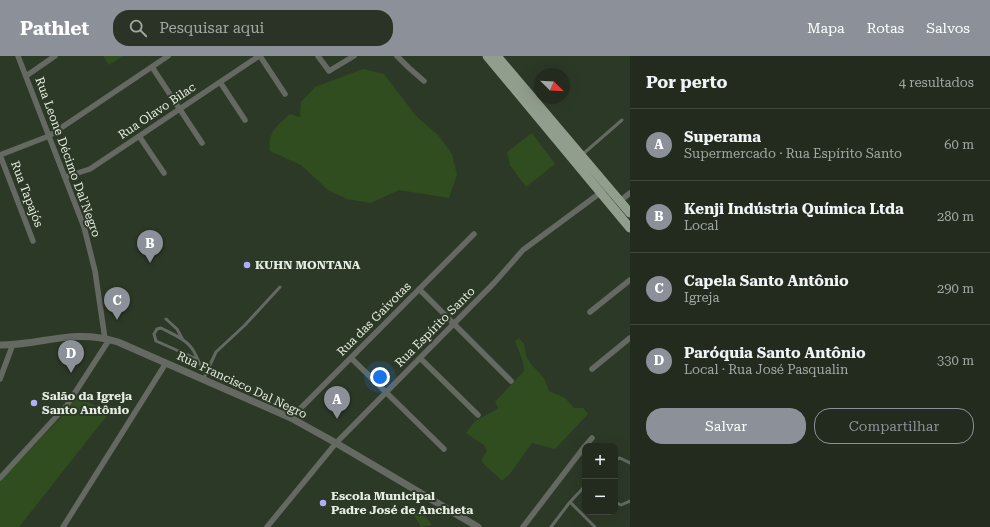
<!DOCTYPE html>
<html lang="pt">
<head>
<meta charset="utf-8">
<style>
	:root { --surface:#222b1d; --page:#2a3326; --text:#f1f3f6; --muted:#a2a7a4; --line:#3f473b; --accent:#8c9099 }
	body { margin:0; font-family:"Roboto Serif",serif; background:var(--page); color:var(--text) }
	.controls { position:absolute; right:12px; bottom:12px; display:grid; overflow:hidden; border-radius:8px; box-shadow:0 4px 16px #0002 }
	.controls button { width:36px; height:36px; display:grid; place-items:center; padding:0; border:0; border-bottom:1px solid var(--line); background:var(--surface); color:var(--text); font:20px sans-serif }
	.compass { position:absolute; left:534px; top:12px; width:36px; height:36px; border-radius:50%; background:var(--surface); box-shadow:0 4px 16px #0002; rotate:114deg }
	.you { position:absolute; left:380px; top:321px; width:14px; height:14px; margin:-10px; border:3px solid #fff; border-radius:50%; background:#1a73e8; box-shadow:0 0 0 6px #1a73e833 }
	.badge { display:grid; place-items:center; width:26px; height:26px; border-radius:50%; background:var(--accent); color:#fff; font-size:13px; font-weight:700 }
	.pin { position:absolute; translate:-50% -33px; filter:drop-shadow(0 1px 2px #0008) }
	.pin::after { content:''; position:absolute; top:21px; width:14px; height:12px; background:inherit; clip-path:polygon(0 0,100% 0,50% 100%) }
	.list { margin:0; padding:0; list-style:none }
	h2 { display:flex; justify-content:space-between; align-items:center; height:52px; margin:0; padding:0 16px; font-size:17px }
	h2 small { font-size:13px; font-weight:400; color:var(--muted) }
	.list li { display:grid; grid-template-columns:26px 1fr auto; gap:12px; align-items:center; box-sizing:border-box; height:72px; padding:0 16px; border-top:1px solid var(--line) }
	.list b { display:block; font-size:15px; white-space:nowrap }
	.list p { margin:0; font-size:13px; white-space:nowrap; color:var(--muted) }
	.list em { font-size:13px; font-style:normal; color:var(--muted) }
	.actions { display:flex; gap:8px; padding:12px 16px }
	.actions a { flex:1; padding:9px 0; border:1px solid var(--accent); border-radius:16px; text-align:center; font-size:14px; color:var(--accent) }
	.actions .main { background:var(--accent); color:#fff }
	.icon { flex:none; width:22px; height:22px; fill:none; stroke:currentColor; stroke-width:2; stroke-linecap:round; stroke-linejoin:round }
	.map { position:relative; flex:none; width:630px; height:471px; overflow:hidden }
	header { display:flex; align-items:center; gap:24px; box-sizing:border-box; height:56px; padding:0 20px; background:var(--accent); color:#fff }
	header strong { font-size:19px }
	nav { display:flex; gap:22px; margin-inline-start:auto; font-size:14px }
	.search { width:280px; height:36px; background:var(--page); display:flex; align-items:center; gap:10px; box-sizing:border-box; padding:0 14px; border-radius:16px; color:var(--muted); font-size:15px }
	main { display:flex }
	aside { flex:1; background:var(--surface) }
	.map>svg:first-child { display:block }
	.green { fill:#304d1f }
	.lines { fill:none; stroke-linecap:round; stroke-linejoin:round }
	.service { stroke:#646a61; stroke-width:3 }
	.minor { stroke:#646a61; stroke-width:5.5 }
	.tertiary { stroke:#646a61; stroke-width:7 }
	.primary { stroke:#929e8d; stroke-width:9 }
	.poi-dot { fill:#b0aefa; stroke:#2d3927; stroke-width:1.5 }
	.labels { text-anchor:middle; stroke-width:4; stroke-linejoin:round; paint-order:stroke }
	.street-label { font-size:12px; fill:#e5ece1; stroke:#2d3927 }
	.poi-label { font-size:12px; font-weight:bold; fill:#e5ece1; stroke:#2d3927; text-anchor:start }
</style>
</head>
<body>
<header>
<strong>Pathlet</strong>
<div class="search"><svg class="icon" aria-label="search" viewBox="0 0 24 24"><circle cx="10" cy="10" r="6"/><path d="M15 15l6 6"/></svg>Pesquisar aqui</div>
<nav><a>Mapa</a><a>Rotas</a><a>Salvos</a></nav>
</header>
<main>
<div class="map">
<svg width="630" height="471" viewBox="0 0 630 471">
	<rect width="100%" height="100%" fill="#2d3927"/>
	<path class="green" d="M 103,0 L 123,0 L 109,9 Z
		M 363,13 L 384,18 L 416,60 L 438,79 L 452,98 L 457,119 L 449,142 L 399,134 L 371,147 L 347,143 L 328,134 L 301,109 L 270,95 C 268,75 276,71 290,58 L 300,61 L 301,46 L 315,31 Z
		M 532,77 L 555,108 L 526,131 L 510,109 L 507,96 Z
		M 519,282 L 524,288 L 526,300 L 531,308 L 544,322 L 549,335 L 565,342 L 574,352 L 583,352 L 588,358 L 555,393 L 532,387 L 509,419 L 502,425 C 495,417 486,412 481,404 L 487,395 L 484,389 L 466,377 L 475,365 L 497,353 L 498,351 L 495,346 L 524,315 L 523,306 L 515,285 Z
		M 77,340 L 109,357 L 19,471 L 0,471 L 0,425 L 63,359 Z
		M 421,454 L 432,469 L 421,471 L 414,459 Z"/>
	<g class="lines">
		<path class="service" d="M 583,98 L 622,64
			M 166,263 L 177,273 L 183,284
			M 197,303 L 156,285 L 154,278 L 157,273 L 161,272 C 172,278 186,283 193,294 C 198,302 199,310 206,316
			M 204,322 L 216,296 L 245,269 L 280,231
			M 615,404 L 620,402 L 630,407
			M 570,446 L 595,471
			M 615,446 L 621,449 L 630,445
			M 551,471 L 570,446 L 585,430"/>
		<path class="minor" d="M 18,0 L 84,171 L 95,215 L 105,283
			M 260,0 L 285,38
			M 318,0 L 329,15 L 354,0
			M 397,0 L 408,11 L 424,25
			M 152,11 L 202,87
			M 26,20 L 55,0
			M 220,26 L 245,64
			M 139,80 L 164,117
			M 0,99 L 49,80 L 168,0
			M 0,99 L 33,185
			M 65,121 L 90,113 L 259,0
			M 620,145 L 630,137
			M 419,233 L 511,325
			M 590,256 L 630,224
			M 351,302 L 444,393
			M 420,302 L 478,359
			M 592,313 L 630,282
			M 0,323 L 13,288
			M 291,362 L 474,178
			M 585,390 L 592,382
			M 0,422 L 67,349 L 109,284
			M 63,471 L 166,307
			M 267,471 L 336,387 L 494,227 L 523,194 L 600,137
			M 523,471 L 585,390"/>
		<path class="tertiary" d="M 0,289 C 44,289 72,272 118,286 L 291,362 L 336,387 L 478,471"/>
		<path class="primary" d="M 487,0 L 630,172
			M 497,0 L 630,157"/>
	</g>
	<g class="poi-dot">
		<circle cx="247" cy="209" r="4"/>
		<circle cx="34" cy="347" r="4"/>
		<circle cx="323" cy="447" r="4"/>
	</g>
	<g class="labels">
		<g class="street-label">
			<text transform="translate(157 55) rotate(-34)" y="4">Rua Olavo Bilac</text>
			<text transform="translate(68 101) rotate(70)" y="4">Rua Leone Décimo Dal'Negro</text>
			<text transform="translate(27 138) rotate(69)" y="4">Rua Tapajós</text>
			<text transform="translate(374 263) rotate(-45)" y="4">Rua das Gaivotas</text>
			<text transform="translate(435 271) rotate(-45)" y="4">Rua Espírito Santo</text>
			<text transform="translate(242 329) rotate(25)" y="4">Rua Francisco Dal Negro</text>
		</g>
		<g class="poi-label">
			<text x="255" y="213">KUHN MONTANA</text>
			<text x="42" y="344">Salão da Igreja<tspan x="42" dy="14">Santo Antônio</tspan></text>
			<text x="331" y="444">Escola Municipal<tspan x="331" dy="14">Padre José de Anchieta</tspan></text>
		</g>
	</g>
</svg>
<div class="controls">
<button>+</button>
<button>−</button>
</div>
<svg class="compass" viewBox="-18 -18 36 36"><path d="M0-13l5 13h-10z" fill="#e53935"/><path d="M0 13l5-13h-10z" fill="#a2a7a4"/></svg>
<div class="you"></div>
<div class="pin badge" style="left:337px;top:363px">A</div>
<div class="pin badge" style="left:150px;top:207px">B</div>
<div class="pin badge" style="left:117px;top:264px">C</div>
<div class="pin badge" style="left:71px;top:317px">D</div>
</div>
<aside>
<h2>Por perto<small>4 resultados</small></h2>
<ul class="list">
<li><span class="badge">A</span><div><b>Superama</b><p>Supermercado · Rua Espírito Santo</p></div><em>60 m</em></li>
<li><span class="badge">B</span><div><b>Kenji Indústria Química Ltda</b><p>Local</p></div><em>280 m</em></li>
<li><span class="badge">C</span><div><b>Capela Santo Antônio</b><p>Igreja</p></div><em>290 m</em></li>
<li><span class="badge">D</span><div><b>Paróquia Santo Antônio</b><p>Local · Rua José Pasqualin</p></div><em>330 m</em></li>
</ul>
<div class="actions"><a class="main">Salvar</a><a>Compartilhar</a></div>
</aside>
</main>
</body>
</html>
